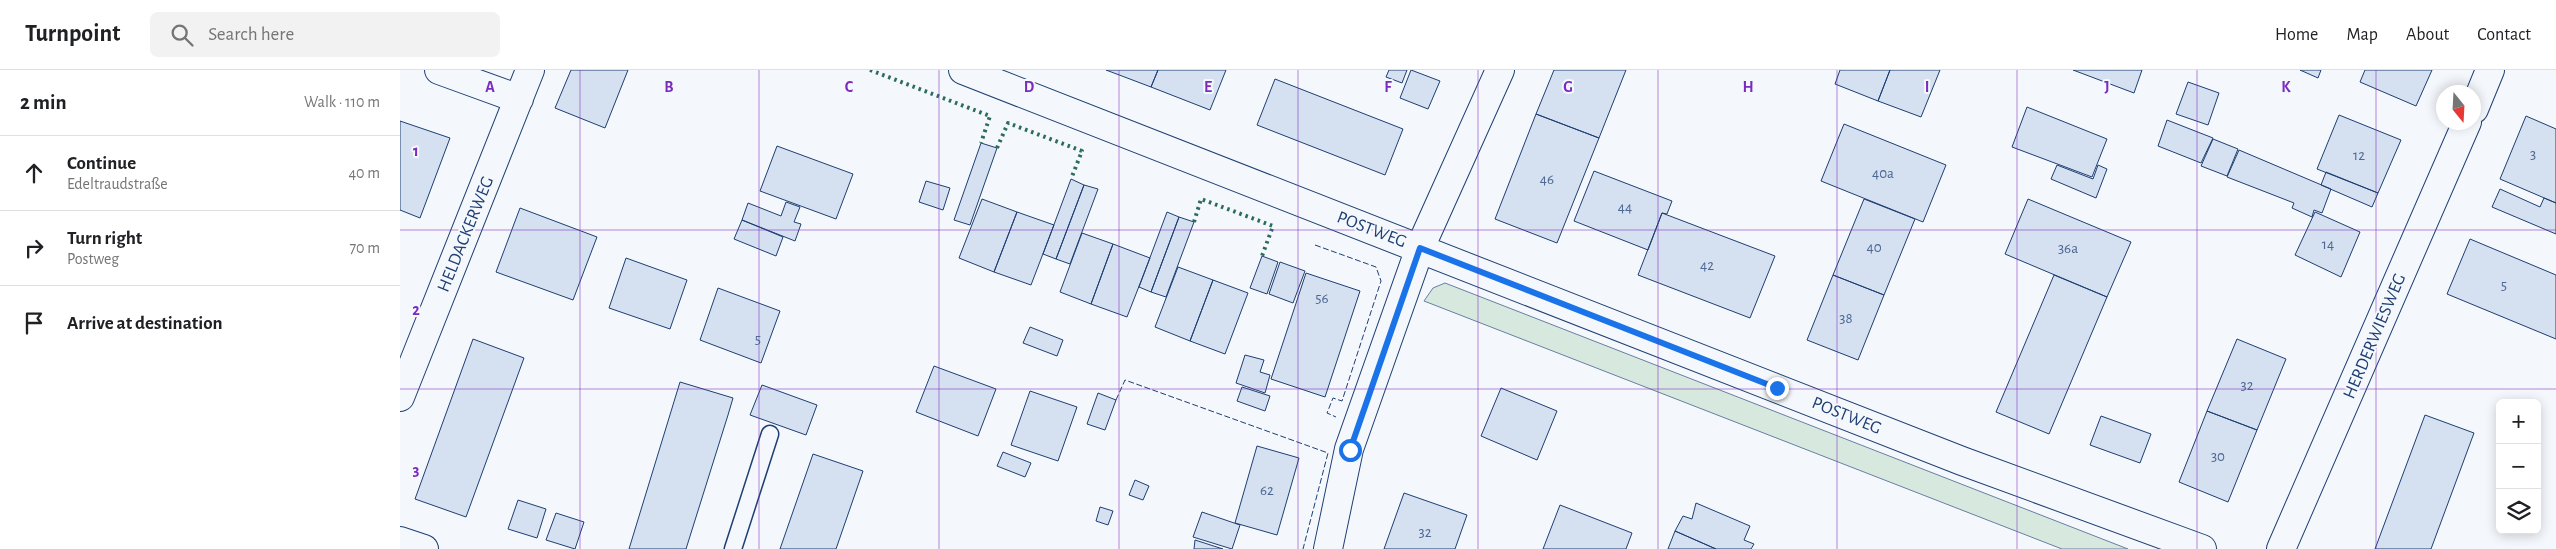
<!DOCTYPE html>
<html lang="en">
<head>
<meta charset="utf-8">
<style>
	:root { --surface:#fff; --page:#f2f2f2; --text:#202124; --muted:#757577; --line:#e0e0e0 }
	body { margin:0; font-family:"Alegreya Sans",sans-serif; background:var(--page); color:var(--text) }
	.controls { position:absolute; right:15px; bottom:15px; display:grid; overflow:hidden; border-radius:8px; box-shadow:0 2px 12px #0003 }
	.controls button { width:45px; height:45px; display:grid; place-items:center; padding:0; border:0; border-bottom:1px solid var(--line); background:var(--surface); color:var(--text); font:25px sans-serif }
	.compass { position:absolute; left:2036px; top:15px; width:45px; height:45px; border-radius:50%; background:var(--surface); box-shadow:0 2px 12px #0003; rotate:162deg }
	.stop { position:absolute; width:15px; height:15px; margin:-11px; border:4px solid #1a73e8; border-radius:50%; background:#fff }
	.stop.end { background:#1a73e8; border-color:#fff; box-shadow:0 1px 5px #0008 }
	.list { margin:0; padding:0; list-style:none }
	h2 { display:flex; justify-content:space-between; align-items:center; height:65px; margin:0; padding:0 20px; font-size:21px }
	h2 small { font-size:16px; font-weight:400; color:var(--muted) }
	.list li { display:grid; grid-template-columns:32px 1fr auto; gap:15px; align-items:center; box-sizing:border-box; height:75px; padding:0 20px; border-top:1px solid var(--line) }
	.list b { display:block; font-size:19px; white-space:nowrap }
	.list p { margin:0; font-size:16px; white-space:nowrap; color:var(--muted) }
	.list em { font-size:16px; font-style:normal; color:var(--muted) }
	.icon { flex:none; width:28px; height:28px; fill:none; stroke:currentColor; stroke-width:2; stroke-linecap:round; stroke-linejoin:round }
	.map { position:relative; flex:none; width:2156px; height:479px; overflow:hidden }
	header { display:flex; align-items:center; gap:30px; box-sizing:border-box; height:70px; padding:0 25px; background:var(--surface); border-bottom:1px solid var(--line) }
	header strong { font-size:24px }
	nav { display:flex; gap:28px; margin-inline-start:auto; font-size:18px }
	.search { width:350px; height:45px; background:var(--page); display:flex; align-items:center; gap:12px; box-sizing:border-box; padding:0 18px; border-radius:8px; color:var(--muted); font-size:19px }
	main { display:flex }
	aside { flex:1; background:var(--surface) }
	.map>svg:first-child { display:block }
	.grass { fill:#d7e8df; stroke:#687fa3 }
	.building { fill:#d5e0f0; stroke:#1d3f73 }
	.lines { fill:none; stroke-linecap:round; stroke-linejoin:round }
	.service-casing { stroke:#1d3f73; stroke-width:19 }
	.minor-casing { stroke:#1d3f73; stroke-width:30 }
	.service { stroke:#f4f7fb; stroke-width:16 }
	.minor { stroke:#f4f7fb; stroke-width:28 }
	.hedge { stroke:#2c6c60; stroke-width:4; stroke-dasharray:2.5 4; stroke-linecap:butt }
	.fence { stroke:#1d3f73; stroke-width:1; stroke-dasharray:6 2.5; stroke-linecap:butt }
	.route { stroke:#1a73e8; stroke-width:6 }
	.grid { fill:none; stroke:#7b2cbf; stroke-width:1; stroke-opacity:0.55 }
	.labels { text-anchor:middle; stroke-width:4; stroke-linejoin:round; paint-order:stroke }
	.number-label { font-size:15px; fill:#4b6792 }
	.street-label { font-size:18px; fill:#1d3f73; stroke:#f4f7fb }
	.grid-label { font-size:16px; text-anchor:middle; font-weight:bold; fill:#7b2cbf; stroke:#f4f7fb; stroke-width:4; stroke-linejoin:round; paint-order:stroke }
</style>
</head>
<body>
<header>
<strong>Turnpoint</strong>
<div class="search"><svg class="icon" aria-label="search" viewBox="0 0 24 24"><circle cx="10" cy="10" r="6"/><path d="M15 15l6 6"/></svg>Search here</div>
<nav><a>Home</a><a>Map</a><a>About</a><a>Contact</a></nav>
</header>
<main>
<aside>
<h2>2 min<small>Walk · 110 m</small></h2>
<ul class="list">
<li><svg class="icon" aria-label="ahead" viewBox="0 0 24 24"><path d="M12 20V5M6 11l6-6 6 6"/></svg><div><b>Continue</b><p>Edeltraudstraße</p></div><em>40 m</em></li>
<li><svg class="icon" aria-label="right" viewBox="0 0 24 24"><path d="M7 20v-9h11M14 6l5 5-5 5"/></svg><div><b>Turn right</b><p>Postweg</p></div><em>70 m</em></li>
<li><svg class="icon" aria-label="arrive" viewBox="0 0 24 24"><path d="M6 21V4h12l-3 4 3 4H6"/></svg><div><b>Arrive at destination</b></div></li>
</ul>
</aside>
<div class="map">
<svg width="2156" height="479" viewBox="0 0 2156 479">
	<rect width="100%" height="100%" fill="#f4f7fb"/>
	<path class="grass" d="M 1045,213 L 1728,479 L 1662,479 L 1024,231 L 1033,218 Z"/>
	<path class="building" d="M 171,0 L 228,0 L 205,58 L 155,38 Z
		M 706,0 L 758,0 L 751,17 Z
		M 758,0 L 826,0 L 810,40 L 751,17 Z
		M 989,0 L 1007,0 L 1002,13 L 986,7 Z
		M 1011,0 L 1040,11 L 1028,39 L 1000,28 Z
		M 1154,0 L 1226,0 L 1199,68 L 1136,44 Z
		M 1440,0 L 1490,0 L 1478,31 L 1435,14 Z
		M 1490,0 L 1540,0 L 1521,47 L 1478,31 Z
		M 1673,0 L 1742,0 L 1734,23 Z
		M 1900,0 L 1921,0 L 1918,8 Z
		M 1965,0 L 2032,0 L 2016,36 L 1960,12 Z
		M 875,9 L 1003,59 L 985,105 L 857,55 Z
		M 1788,12 L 1819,23 L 1808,55 L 1776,44 Z
		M 1627,37 L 1707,69 L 1692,107 L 1612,77 Z
		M 1136,44 L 1199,68 L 1157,173 L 1095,149 Z
		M 1939,45 L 2001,70 L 1978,123 L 1917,99 Z
		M 2126,46 L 2156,59 L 2156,133 L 2100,109 Z
		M 1767,50 L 1813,68 L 1801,93 L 1758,76 Z
		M 0,51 L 50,68 L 20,148 L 0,140 Z
		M 1444,54 L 1546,95 L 1523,152 L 1421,111 Z
		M 1813,69 L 1838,79 L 1827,106 L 1801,96 Z
		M 581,73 L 597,78 L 570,155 L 554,150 Z
		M 377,76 L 453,104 L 436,149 L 360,121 Z
		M 1839,80 L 1931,119 L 1922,143 L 1914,140 L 1912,147 L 1892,138 L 1894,133 L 1827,107 Z
		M 1657,95 L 1693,109 L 1698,95 L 1707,99 L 1696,128 L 1651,109 Z
		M 1194,101 L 1272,131 L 1267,144 L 1262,143 L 1248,180 L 1174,151 Z
		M 1926,102 L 1978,123 L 1972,137 L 1921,115 Z
		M 671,109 L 684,115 L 656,189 L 643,184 Z
		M 526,111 L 550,118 L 543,140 L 519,132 Z
		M 684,115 L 698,119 L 670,194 L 656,189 Z
		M 2100,119 L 2140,137 L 2144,128 L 2156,133 L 2156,164 L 2092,137 Z
		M 582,129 L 617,142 L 594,202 L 559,188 Z
		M 1464,129 L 1515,149 L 1484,225 L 1433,205 Z
		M 1628,129 L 1731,172 L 1707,227 L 1605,184 Z
		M 386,132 L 400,137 L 394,152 L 401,154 L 395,171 L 342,150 L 348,133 L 381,146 Z
		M 120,138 L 197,167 L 173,230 L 96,202 Z
		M 617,142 L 654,155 L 631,215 L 594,202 Z
		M 767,142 L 779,147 L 751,222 L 739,217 Z
		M 1915,142 L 1960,162 L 1941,207 L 1895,185 Z
		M 1262,143 L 1375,186 L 1350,248 L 1238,205 Z
		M 779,147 L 794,152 L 766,227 L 751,222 Z
		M 342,150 L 383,167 L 376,186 L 334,169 Z
		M 682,163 L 713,174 L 691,234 L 660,222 Z
		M 2070,169 L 2156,205 L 2156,269 L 2047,224 Z
		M 713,174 L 750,188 L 727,247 L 691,234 Z
		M 862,186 L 878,192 L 867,224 L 850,218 Z
		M 226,188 L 287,210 L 270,259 L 209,238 Z
		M 880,192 L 905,201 L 893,233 L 869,224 Z
		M 778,197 L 813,210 L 790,271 L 755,257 Z
		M 906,203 L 960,221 L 925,327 L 871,309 Z
		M 1433,205 L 1484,225 L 1458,290 L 1407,270 Z
		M 1654,205 L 1707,227 L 1649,364 L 1596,342 Z
		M 813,210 L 848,223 L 825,284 L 790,271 Z
		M 318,218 L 380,241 L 361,293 L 300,270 Z
		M 630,257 L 663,270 L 657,286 L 623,273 Z
		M 73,269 L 124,288 L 66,447 L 15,429 Z
		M 1837,269 L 1886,289 L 1857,360 L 1807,341 Z
		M 845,285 L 864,290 L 860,302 L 870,305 L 865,323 L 836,313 Z
		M 534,296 L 596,319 L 578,366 L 516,342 Z
		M 280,312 L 333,328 L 328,345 L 286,479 L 229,479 Z
		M 362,315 L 417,335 L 406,365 L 350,345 Z
		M 842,317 L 870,326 L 865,341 L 837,331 Z
		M 1101,318 L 1157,341 L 1137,390 L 1081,366 Z
		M 630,321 L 677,337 L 658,391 L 611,375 Z
		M 698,323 L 716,330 L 705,360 L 687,354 Z
		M 1807,341 L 1857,360 L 1828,432 L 1779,412 Z
		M 2025,345 L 2074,363 L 2031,479 L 1975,479 Z
		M 1701,346 L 1751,364 L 1740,393 L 1690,375 Z
		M 857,376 L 899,388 L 877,465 L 835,453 Z
		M 603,382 L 631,393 L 625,407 L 597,396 Z
		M 413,384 L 463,401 L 436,479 L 380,479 Z
		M 735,410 L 749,416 L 743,430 L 729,425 Z
		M 1004,423 L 1067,445 L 1055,479 L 984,479 Z
		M 118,430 L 146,439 L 137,468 L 108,459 Z
		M 1296,433 L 1350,456 L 1344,470 L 1354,474 L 1351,479 L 1316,479 L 1275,461 L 1283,446 L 1292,449 Z
		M 1160,435 L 1232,463 L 1226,479 L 1143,479 Z
		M 700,437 L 713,441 L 708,455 L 696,451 Z
		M 802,442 L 840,455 L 832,479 L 793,467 Z
		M 156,443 L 184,452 L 175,479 L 146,470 Z
		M 1275,461 L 1316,479 L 1268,479 Z
		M 795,470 L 823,479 L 794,479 Z"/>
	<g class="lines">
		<defs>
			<path id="service" d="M 333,479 L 370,364"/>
			<path id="minor" d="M 39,0 L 119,29
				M 563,0 L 1562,391 L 1802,479
				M 2074,39 L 2090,0
				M 0,327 L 130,0
				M 0,471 L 24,479
				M 928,479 L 949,379 L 1020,178 L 1100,0
				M 1881,479 L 2067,52"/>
		</defs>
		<use href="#service" class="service-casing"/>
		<use href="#minor" class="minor-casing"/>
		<use href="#service" class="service"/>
		<use href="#minor" class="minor"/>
		<path class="hedge" d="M 470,0 L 590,46 L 581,73
			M 597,78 L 608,53 L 682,81 L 671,109
			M 794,152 L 801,129 L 873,156 L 862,186"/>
		<path class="fence" d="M 915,175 L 976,197 L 981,211 L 942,331 L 933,328 L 927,343 L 936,347
			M 716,330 L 725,310 L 928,383 L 903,479"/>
	</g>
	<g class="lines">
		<path class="route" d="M 950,380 L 1020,178 L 1377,318"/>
	</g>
	<path class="grid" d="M 180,0 L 180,479M 359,0 L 359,479M 539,0 L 539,479M 719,0 L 719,479M 898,0 L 898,479M 1078,0 L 1078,479M 1258,0 L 1258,479M 1437,0 L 1437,479M 1617,0 L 1617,479M 1797,0 L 1797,479M 1976,0 L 1976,479M 0,160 L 2156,160M 0,319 L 2156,319"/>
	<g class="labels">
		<g class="number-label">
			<text x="2133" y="89">3</text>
			<text x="1959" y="90">12</text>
			<text x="1483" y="108">40a</text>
			<text x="1147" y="114">46</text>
			<text x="1225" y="142">44</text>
			<text x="1928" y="179">14</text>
			<text x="1474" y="182">40</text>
			<text x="1668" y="183">36a</text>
			<text x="1307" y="200">42</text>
			<text x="2104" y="220">5</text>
			<text x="922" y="233">56</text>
			<text x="1446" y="253">38</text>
			<text x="358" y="274">5</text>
			<text x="1847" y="320">32</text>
			<text x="1818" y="391">30</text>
			<text x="867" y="425">62</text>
			<text x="1025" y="467">32</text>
		</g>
		<g class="street-label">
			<text transform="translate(972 159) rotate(21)" y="6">POSTWEG</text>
			<text transform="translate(65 164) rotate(-68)" y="6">HELDACKERWEG</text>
			<text transform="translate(1974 266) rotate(-67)" y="6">HERDERWIESWEG</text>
			<text transform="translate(1447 345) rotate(22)" y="6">POSTWEG</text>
		</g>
	</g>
	<g class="grid-label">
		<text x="90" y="22">A</text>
		<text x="269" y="22">B</text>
		<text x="449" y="22">C</text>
		<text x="629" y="22">D</text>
		<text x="808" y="22">E</text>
		<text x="988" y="22">F</text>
		<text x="1168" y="22">G</text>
		<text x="1348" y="22">H</text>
		<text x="1527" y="22">I</text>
		<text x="1707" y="22">J</text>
		<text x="1886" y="22">K</text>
		<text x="16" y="86">1</text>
		<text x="16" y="245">2</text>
		<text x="16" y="405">3</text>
	</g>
</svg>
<div class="controls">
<button>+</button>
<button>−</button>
<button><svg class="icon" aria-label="layers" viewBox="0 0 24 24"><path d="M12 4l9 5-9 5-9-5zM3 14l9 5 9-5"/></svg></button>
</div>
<svg class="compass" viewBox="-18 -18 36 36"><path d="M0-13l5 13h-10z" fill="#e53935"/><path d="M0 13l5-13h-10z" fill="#757577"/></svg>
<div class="stop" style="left:950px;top:380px"></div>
<div class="stop end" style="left:1377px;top:318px"></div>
</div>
</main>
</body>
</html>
